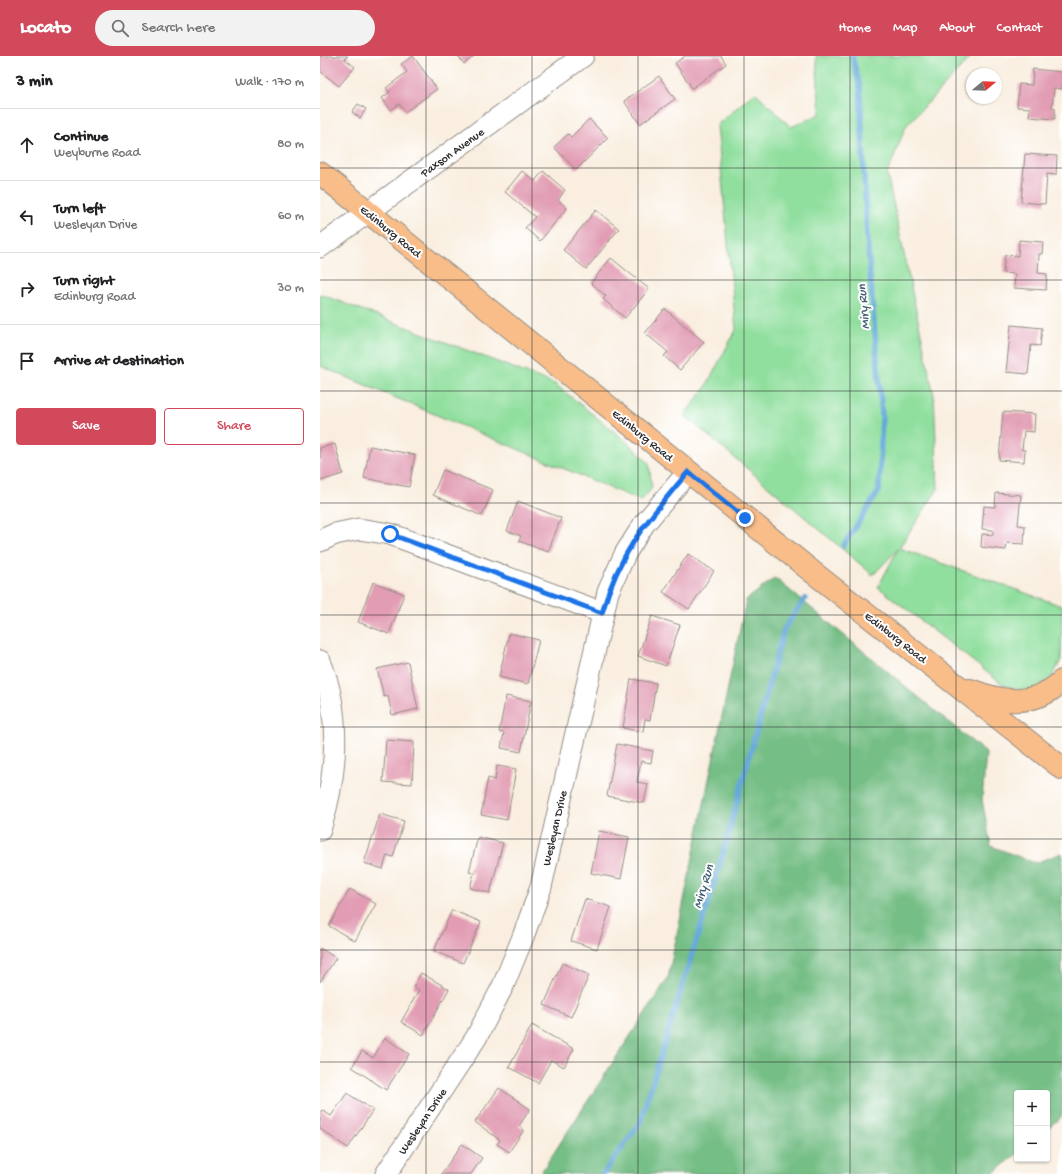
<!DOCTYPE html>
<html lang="en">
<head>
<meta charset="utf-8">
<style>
	:root { --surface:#fff; --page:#f2f2f2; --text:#202124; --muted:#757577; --line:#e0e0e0; --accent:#d1495b }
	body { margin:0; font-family:"Gochi Hand",sans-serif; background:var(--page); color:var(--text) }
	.controls { position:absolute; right:12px; bottom:12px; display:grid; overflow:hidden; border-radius:4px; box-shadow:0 1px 3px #0004 }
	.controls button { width:36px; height:36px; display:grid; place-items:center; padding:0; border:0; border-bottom:1px solid var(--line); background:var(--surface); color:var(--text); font:20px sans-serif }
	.compass { position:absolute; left:646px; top:12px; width:36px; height:36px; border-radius:50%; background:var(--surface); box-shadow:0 1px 3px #0004; rotate:71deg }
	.stop { position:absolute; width:12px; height:12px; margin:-9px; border:3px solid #1a73e8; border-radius:50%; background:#fff }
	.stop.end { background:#1a73e8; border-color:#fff; box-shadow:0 1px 4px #0008 }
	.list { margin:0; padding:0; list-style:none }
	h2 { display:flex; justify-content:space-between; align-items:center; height:52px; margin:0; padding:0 16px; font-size:17px }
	h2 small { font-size:13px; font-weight:400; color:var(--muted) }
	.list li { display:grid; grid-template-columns:26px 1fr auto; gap:12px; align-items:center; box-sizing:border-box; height:72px; padding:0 16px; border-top:1px solid var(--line) }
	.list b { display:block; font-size:15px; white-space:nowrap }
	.list p { margin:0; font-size:13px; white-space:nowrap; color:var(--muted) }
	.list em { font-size:13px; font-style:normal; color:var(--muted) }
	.actions { display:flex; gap:8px; padding:12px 16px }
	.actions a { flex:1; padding:9px 0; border:1px solid var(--accent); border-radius:4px; text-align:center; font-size:14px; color:var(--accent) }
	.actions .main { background:var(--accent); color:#fff }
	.icon { flex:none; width:22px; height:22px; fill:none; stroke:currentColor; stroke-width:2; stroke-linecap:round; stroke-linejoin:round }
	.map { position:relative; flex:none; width:742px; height:1118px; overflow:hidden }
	header { display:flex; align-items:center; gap:24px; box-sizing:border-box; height:56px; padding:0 20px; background:var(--accent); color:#fff }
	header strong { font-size:19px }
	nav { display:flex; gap:22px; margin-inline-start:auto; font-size:14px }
	.search { width:280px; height:36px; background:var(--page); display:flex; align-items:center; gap:10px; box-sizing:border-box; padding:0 14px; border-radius:22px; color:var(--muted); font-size:15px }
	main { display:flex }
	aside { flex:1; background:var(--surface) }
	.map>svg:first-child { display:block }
	.green { fill:#90df9e; stroke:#5e8564 }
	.forest { fill:#74be85; stroke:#507458 }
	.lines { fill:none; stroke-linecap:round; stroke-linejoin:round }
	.stream { stroke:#64a8d9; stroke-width:5.5 }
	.building { fill:#e29db4 }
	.minor-casing { stroke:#928c85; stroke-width:23 }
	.major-casing { stroke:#928c85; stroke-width:24 }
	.minor { stroke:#fff; stroke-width:21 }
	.major { stroke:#f8bd89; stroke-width:22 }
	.route { stroke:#1a73e8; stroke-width:5 }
	.grid { fill:none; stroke:#2b2b2b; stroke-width:1; stroke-opacity:0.55 }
	.labels { text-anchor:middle; stroke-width:4; stroke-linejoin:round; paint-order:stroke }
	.street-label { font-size:12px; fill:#2b2b2b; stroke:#fff }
	.water-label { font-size:13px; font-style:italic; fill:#425d71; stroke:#fff }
</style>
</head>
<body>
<header>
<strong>Locato</strong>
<div class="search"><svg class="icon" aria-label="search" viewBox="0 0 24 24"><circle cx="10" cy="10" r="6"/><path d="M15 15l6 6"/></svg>Search here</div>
<nav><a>Home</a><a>Map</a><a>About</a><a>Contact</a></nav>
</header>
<main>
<aside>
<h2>3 min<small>Walk · 170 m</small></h2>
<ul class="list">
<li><svg class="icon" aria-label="ahead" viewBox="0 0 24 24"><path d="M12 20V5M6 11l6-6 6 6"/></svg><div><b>Continue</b><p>Weyburne Road</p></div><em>80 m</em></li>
<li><svg class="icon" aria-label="left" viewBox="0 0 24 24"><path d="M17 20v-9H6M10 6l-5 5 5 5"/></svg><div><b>Turn left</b><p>Wesleyan Drive</p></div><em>60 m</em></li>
<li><svg class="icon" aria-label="right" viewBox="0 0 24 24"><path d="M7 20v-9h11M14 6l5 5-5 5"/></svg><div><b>Turn right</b><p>Edinburg Road</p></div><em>30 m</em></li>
<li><svg class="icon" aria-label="arrive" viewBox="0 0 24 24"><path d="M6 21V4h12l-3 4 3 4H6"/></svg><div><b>Arrive at destination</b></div></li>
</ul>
<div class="actions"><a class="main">Save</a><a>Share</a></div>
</aside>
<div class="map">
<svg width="742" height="1118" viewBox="0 0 742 1118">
	<rect width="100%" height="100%" fill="#fff"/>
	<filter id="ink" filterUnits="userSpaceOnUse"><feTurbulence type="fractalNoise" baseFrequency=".025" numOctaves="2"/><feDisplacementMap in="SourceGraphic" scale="8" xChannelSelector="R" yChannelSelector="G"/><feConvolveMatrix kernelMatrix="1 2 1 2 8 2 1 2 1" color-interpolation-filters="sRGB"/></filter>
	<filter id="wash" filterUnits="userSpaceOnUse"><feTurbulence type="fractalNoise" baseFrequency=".012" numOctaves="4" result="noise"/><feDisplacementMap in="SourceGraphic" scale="16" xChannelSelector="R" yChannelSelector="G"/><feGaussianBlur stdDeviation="0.9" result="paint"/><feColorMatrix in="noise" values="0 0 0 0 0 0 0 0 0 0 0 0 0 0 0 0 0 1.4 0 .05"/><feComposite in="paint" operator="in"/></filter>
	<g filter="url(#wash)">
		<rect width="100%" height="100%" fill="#f9eedf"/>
		<path class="green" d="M 496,0 L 652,0 L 586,70 L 567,118 L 614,339 L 618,433 L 579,492 L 742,550 L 741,604 L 732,621 L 716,633 L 699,634 L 682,628 L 558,531 L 578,493 L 553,519 L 364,359 L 384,334 L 416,274 L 397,69 L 435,36 L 471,71 L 500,58 Z
			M 0,238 L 235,328 L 307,386 L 329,407 L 332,432 L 321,445 L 0,310 Z"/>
		<path class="forest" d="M 455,522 L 666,697 L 662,744 L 671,790 L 715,807 L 742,797 L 742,1060 L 727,1073 L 727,1037 L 697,1037 L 697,1098 L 672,1118 L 220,1118 L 348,922 L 426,544 Z"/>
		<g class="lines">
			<path class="stream" d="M 523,490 L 559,435 L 562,360 L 547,182 L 540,31 L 532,0
				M 283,1118 L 320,1067 L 402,801 L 464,573 L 485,543"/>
		</g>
		<g id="blocks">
			<path class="building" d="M 0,0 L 28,0 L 25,3 L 35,11 L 19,30 L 0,15 Z
				M 93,0 L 117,33 L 85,56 L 79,48 L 71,54 L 62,42 L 70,36 L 66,32 L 87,16 L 81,8 Z
				M 138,0 L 154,0 L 144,8 Z
				M 365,0 L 401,0 L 406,8 L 372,32 L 355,7 Z
				M 713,13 L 742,16 L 742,33 L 734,32 L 732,51 L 735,52 L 735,63 L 709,61 L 710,52 L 697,51 L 699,28 L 712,29 Z
				M 339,20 L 355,43 L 320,68 L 304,45 Z
				M 38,48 L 46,53 L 40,62 L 32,56 Z
				M 269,63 L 288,82 L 256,114 L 234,91 L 248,78 L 251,81 Z
				M 705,98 L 737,100 L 736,119 L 727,118 L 725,148 L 701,146 Z
				M 202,115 L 215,125 L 223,115 L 245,134 L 238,144 L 247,152 L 220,185 L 205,172 L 215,161 L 185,136 Z
				M 276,154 L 299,173 L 266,213 L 243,194 Z
				M 699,184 L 723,186 L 722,198 L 719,198 L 718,217 L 727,218 L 726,234 L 694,232 L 695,218 L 683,217 L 685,199 L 698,200 Z
				M 291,202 L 329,233 L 305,262 L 283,243 L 286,240 L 271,227 Z
				M 345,253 L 384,286 L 360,314 L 344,300 L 348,296 L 325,277 Z
				M 691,269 L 722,272 L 720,290 L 711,289 L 708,318 L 686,316 Z
				M 683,356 L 715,358 L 714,376 L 704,375 L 702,394 L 705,394 L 704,406 L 679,404 Z
				M 15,388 L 23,418 L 0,425 L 0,392 Z
				M 50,390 L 95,399 L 89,431 L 44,422 Z
				M 123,414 L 173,434 L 162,460 L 113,439 Z
				M 676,437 L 701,439 L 698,469 L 705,470 L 704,488 L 687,487 L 686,494 L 661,491 L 662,478 L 673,479 L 673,474 L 662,473 L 664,450 L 675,451 Z
				M 198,445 L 241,462 L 228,496 L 199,485 L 201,480 L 187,475 Z
				M 368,498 L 394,515 L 369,553 L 343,536 Z
				M 53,526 L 84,538 L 69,578 L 38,566 Z
				M 332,560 L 360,569 L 346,610 L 318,600 Z
				M 189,577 L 219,584 L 208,628 L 179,621 Z
				M 88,606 L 98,653 L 72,659 L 68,640 L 64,641 L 57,613 Z
				M 311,623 L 336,627 L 330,664 L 325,663 L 323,676 L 303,672 Z
				M 186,640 L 211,645 L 201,696 L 181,692 L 184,677 L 179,676 Z
				M 66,684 L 94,686 L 92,728 L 63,726 Z
				M 297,688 L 333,695 L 331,707 L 321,705 L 317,726 L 328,728 L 324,747 L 287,740 Z
				M 177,710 L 196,713 L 187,764 L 161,759 L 168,722 L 175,724 Z
				M 60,758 L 84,765 L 73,801 L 67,799 L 63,813 L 44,807 Z
				M 279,775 L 309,781 L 301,823 L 271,817 Z
				M 158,781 L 183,787 L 170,837 L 150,832 L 154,817 L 149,816 Z
				M 30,833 L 56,848 L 35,885 L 9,870 Z
				M 265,843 L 291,851 L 277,893 L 251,885 Z
				M 132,854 L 161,866 L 143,907 L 114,895 Z
				M 0,892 L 16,902 L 0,926 Z
				M 242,907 L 269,919 L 251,961 L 224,949 Z
				M 101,917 L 129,933 L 103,979 L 81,966 L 99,934 L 93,931 Z
				M 212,969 L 254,993 L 244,1011 L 231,1004 L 218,1027 L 189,1011 Z
				M 65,982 L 89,998 L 66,1034 L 32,1011 L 42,995 L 53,1002 Z
				M 179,1032 L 210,1053 L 199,1070 L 204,1074 L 189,1096 L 177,1088 L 180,1084 L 155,1066 Z
				M 27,1037 L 53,1054 L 28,1092 L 0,1073 L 0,1057 L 2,1054 L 11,1060 Z
				M 142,1088 L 162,1102 L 151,1118 L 121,1118 Z"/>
		</g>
	</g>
	<g filter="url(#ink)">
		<use href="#blocks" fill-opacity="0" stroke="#928c85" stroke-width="1"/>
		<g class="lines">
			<defs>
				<path id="minor" d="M 0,191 L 263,0
					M 0,485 L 15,478 L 39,473 L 70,478 L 283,557
					M 0,605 C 22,659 17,720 0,774
					M 66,1118 L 156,982 L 183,930 L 203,881 L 221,831 L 288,536 L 305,498 L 324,468 L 368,416"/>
				<path id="major" d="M 0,117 L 490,514 L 742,712
					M 650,634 C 683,647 715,651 742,625"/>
			</defs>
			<use href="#minor" class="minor-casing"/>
			<use href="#major" class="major-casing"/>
			<use href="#minor" class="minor"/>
			<use href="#major" class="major"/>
		</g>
	</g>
	<g class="lines" filter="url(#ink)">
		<path class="route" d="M 70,478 L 282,557 C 299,496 328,463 368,416 L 425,462"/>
	</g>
	<path class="grid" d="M 106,0 L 106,1118M 212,0 L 212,1118M 318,0 L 318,1118M 424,0 L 424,1118M 530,0 L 530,1118M 636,0 L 636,1118M 0,112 L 742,112M 0,224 L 742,224M 0,335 L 742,335M 0,447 L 742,447M 0,559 L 742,559M 0,671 L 742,671M 0,783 L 742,783M 0,894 L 742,894M 0,1006 L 742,1006"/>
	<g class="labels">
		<g class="street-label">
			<text transform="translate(132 96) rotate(-36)" y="4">Paxson Avenue</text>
			<text transform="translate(71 175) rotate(39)" y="4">Edinburg Road</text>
			<text transform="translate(323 379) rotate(39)" y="4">Edinburg Road</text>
			<text transform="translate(576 581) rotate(38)" y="4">Edinburg Road</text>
			<text transform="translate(234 772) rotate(-77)" y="4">Wesleyan Drive</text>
			<text transform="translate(102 1065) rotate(-56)" y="4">Wesleyan Drive</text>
		</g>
		<g class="water-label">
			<text transform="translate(542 251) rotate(-95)" y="5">Miry Run</text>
			<text transform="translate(382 830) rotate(-73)" y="5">Miry Run</text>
		</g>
	</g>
</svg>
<div class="controls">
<button>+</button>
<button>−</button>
</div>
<svg class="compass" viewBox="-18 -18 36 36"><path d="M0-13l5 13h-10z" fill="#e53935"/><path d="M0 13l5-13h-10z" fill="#757577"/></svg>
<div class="stop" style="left:70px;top:478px"></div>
<div class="stop end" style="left:425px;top:462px"></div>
</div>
</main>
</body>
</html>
